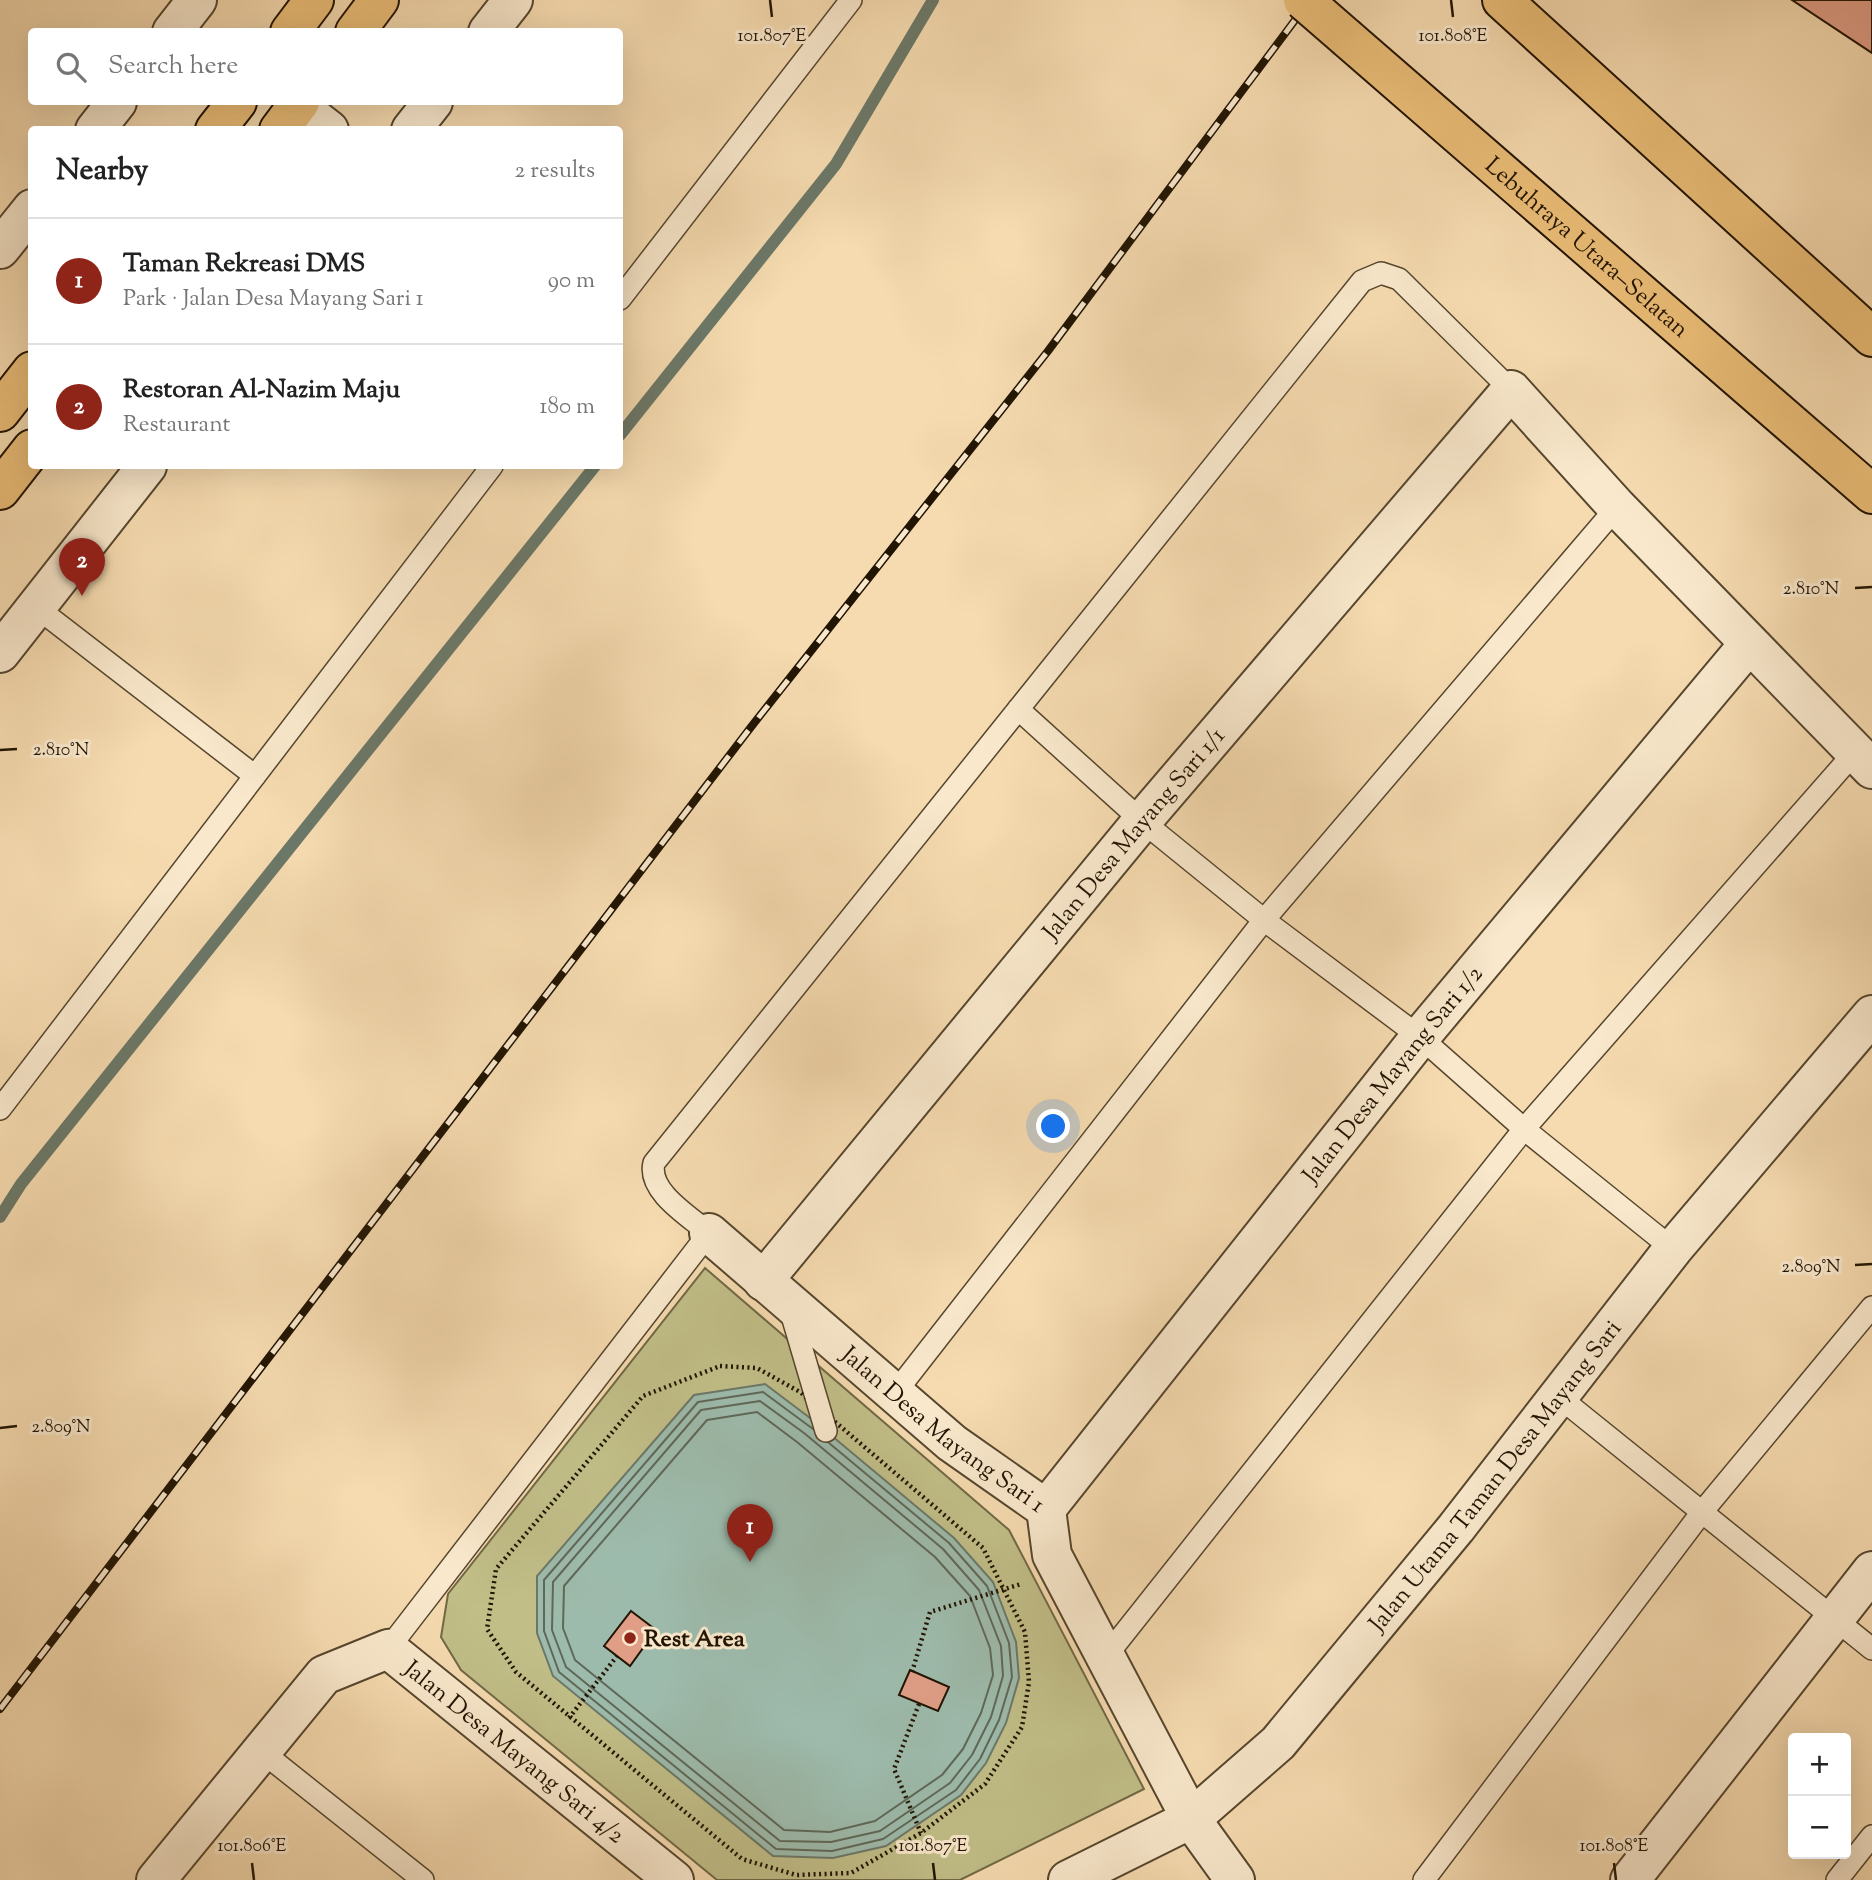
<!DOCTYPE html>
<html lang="en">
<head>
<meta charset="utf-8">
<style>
	:root { --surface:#fff; --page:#f6f6f6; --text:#222; --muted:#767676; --line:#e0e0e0; --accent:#8f2418 }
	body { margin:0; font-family:"Sorts Mill Goudy",serif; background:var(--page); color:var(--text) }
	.controls { position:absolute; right:21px; bottom:21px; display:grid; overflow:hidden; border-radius:7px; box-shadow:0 7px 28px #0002 }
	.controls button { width:63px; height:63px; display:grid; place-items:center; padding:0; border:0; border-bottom:2px solid var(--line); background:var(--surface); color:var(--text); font:35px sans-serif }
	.you { position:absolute; left:1054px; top:1127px; width:24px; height:24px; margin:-18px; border:5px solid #fff; border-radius:50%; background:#1a73e8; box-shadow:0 0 0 10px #1a73e833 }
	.badge { display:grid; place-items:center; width:46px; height:46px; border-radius:50%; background:var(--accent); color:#fff; font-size:23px; font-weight:700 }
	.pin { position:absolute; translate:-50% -58px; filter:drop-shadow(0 2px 4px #0008) }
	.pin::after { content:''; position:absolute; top:37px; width:24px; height:21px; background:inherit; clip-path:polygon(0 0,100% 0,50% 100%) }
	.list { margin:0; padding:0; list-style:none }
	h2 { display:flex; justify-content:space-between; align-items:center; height:91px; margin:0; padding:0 28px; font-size:30px }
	h2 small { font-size:23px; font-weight:400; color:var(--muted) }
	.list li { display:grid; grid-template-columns:46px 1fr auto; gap:21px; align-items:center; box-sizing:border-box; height:126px; padding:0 28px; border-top:2px solid var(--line) }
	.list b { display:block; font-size:26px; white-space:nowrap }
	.list p { margin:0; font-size:23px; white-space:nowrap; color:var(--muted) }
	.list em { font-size:23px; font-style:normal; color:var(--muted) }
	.icon { flex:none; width:38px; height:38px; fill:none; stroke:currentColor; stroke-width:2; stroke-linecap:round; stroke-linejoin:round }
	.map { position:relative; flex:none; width:1872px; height:1880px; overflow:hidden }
	.search { position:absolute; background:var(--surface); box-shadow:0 7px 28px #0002; left:28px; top:28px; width:595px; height:77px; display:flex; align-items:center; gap:18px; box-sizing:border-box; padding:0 24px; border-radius:7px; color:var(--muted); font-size:26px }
	.panel { position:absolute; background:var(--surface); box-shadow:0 7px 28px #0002; left:28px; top:126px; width:595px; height:343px; border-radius:7px }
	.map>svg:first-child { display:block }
	.green { fill:#c1be88; stroke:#716946; stroke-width:2 }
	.water { fill:#9dbbac; stroke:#6b7868; stroke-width:2 }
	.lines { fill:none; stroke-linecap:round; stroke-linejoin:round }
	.shore { stroke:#5f6858; stroke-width:2 }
	.stream { stroke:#6b7868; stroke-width:12 }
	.building { fill:#e09e87; stroke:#211403; stroke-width:2 }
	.lane-casing { stroke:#56462e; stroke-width:24 }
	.street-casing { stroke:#56462e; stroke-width:42 }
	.primary-casing { stroke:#211403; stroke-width:42 }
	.highway-casing { stroke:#211403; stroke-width:42 }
	.path { stroke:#211403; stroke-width:4.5; stroke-dasharray:2 3.5; stroke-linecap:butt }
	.lane { stroke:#f9e8cc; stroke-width:21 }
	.street { stroke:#f9e8cc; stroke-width:38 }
	.primary { stroke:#ebbe78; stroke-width:38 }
	.highway { stroke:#ebbe78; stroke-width:38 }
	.rail-casing { stroke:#211403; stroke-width:8 }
	.rail { stroke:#f9e8cc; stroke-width:5; stroke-dasharray:16; stroke-linecap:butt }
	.highway-bridge-casing { stroke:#211403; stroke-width:42; stroke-linecap:butt }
	.highway-bridge { stroke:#ebbe78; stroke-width:38 }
	.ticks { fill:none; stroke:#211403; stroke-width:2.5 }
	.poi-dot { fill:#8f2418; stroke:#f9e8cc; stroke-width:2.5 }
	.labels { text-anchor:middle; stroke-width:6; stroke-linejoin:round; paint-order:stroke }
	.street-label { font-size:24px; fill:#211403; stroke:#f9e8cc }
	.poi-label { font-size:24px; font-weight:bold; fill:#211403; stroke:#f9e8cc; text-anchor:start }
	.ticks-label { font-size:18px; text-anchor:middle; fill:#211403; stroke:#f9e8cc; stroke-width:6; stroke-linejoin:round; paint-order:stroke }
</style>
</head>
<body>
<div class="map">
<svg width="1872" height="1880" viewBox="0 0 1872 1880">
	<rect width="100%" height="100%" fill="#f6dbb0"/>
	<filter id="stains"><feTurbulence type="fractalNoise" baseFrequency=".00286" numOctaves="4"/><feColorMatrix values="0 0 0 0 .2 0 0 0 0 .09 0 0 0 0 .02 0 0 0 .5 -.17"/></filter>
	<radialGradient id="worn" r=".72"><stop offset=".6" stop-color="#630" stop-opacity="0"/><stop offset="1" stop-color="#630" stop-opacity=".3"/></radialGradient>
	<path class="green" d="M 705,1268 L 1009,1530 L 1144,1789 L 960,1880 L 717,1880 L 461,1670 L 441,1637 L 448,1594 Z"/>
	<path class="water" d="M 765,1384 L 814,1421 L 954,1538 L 993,1582 L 1016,1642 L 1019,1678 L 1006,1723 L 986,1763 L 961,1795 L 886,1846 L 833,1858 L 773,1856 L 553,1676 L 537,1633 L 537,1576 L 694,1395 Z"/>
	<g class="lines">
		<path class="shore" d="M 760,1401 L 804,1433 L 943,1549 L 979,1590 L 1001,1646 L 1003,1676 L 991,1717 L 972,1755 L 950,1783 L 880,1831 L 831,1842 L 780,1841 L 566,1667 L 552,1630 L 553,1582 L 701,1410 Z
			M 757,1412 L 797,1442 L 935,1557 L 970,1596 L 990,1648 L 993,1675 L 981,1713 L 963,1749 L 942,1775 L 875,1821 L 830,1832 L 784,1830 L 575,1660 L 563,1628 L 564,1586 L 707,1420 Z
			M 813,1429 L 763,1392 L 698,1402 L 544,1580 L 544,1631 L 559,1672 L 776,1849 L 832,1851 L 883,1839 L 956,1790 L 980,1759 L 999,1720 L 1012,1677 L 1009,1643 L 987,1586 L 949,1543 L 829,1443"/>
		<path class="stream" d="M 620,435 L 836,164 L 933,0
			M 0,1217 L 21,1184 L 595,466"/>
	</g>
	<path class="building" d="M 1792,0 L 1872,0 L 1872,53 Z
		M 1792,0 L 1872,0 L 1872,53 Z
		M 631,1611 L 656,1630 L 630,1666 L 604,1646 Z
		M 910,1670 L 949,1687 L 938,1711 L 899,1695 Z"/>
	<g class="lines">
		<defs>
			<path id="lane" d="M 620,299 L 851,0
				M 36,607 L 255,776
				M 1018,709 L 1142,821 L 1264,920 L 1420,1037 L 1524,1129 L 1673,1249
				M 0,1109 L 492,466
				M 790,1309 L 826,1431
				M 895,1393 L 1264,920 L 1617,507
				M 1559,1397 L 1872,1649
				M 388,1649 L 709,1233 C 689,1216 647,1191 654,1163 L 1362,281 L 1381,273 L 1399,279 L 1511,390
				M 1107,1655 L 1524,1129 L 1855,752
				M 261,1751 L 423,1880
				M 1424,1880 L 1702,1512 L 1872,1307
				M 1837,1880 L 1872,1836"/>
			<g id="street">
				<path d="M 172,32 L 197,0"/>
				<path d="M 488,32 L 513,0"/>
				<path d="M 297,105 L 329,130"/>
				<path d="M 95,130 L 117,102"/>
				<path d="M 411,130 L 433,102"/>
				<path d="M 0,249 L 32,209"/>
				<path d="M 0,653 L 147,466"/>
				<path id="s1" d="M 709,1233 L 952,1443 L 1046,1509 L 1052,1555 L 1191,1819 L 1235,1880"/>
				<path id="s2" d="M 763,1281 L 1142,821 L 1511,390 L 1617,507 L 1872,769"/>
				<path id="s3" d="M 1046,1509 L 1420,1037 L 1749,644"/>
				<path id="s4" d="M 156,1880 L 324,1675 L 388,1649 L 674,1880"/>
				<path id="s5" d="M 1068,1880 L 1191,1819 L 1278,1743 L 1456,1528 L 1673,1249 L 1872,1015"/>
				<path d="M 1630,1880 L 1872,1571"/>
			</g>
			<path id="primary" d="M 290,32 L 314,0
				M 355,32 L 379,0
				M 215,130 L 237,102
				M 279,130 L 300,102
				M 0,412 L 32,371
				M 0,490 L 32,449"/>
			<g id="highway">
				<path d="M 1502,0 L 1872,337"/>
				<path id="s6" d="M 1348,39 L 1872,494"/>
			</g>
		</defs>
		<use href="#lane" class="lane-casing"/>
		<use href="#street" class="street-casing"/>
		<use href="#primary" class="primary-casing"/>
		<use href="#highway" class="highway-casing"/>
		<path class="path" d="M 720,1366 L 757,1368 L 800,1392 L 983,1548 L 1025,1632 L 1029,1682 L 1022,1727 L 985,1784 L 921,1833 L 851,1873 L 796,1875 L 742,1859 L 516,1672 L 487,1629 L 496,1569 L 643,1396 Z
			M 912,1672 L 930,1612 L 1021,1584
			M 919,1704 L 894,1769 L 921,1833
			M 569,1718 L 617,1656"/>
		<use href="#lane" class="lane"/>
		<use href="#street" class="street"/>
		<use href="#primary" class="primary"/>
		<use href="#highway" class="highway"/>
		<defs>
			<path id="rail" d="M 0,1709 L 751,727 L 1048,351 L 1310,0"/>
		</defs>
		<use href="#rail" class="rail-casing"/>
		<use href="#rail" class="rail"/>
		<defs>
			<path id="highway-bridge" d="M 1303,0 L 1348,39"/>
		</defs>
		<use href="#highway-bridge" class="highway-bridge-casing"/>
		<use href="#highway-bridge" class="highway-bridge"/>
	</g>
	<path class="ticks" d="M 770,0 L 772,17M 1451,0 L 1453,17M 1855,588 L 1872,587M 0,750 L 17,749M 1855,1265 L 1872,1264M 0,1428 L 17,1426M 252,1863 L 254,1880M 933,1863 L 935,1880M 1614,1863 L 1616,1880"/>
	<circle class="poi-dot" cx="630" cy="1638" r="7"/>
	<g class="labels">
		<g class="street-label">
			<text dy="8" stroke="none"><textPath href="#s6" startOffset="317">Lebuhraya Utara–Selatan</textPath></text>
			<text dy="8" stroke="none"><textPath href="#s2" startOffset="581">Jalan Desa Mayang Sari 1/1</textPath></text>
			<text dy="8" stroke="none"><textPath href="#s3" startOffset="556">Jalan Desa Mayang Sari 1/2</textPath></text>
			<text dy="8" stroke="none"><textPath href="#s1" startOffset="306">Jalan Desa Mayang Sari 1</textPath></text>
			<text dy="8" stroke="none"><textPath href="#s5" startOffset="597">Jalan Utama Taman Desa Mayang Sari</textPath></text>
			<text dy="8" stroke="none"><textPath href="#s4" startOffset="497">Jalan Desa Mayang Sari 4/2</textPath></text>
		</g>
		<g class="poi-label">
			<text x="644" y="1646">Rest Area</text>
		</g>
	</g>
	<g class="ticks-label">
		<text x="772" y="41">101.807°E</text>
		<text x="1453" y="41">101.808°E</text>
		<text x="1811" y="594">2.810°N</text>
		<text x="61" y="755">2.810°N</text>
		<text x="1811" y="1272">2.809°N</text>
		<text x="61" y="1432">2.809°N</text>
		<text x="252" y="1851">101.806°E</text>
		<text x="933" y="1851">101.807°E</text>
		<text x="1614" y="1851">101.808°E</text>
	</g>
	<rect width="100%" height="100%" filter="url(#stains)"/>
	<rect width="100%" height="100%" fill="url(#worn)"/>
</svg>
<div class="controls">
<button>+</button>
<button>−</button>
</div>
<div class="you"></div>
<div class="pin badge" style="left:750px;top:1562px">1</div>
<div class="pin badge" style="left:82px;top:596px">2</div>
<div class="search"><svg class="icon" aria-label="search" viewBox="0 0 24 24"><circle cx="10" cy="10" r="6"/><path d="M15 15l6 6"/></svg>Search here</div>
<section class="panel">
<h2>Nearby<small>2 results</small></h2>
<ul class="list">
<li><span class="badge">1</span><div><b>Taman Rekreasi DMS</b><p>Park · Jalan Desa Mayang Sari 1</p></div><em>90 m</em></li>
<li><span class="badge">2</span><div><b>Restoran Al-Nazim Maju</b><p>Restaurant</p></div><em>180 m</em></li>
</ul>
</section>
</div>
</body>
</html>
